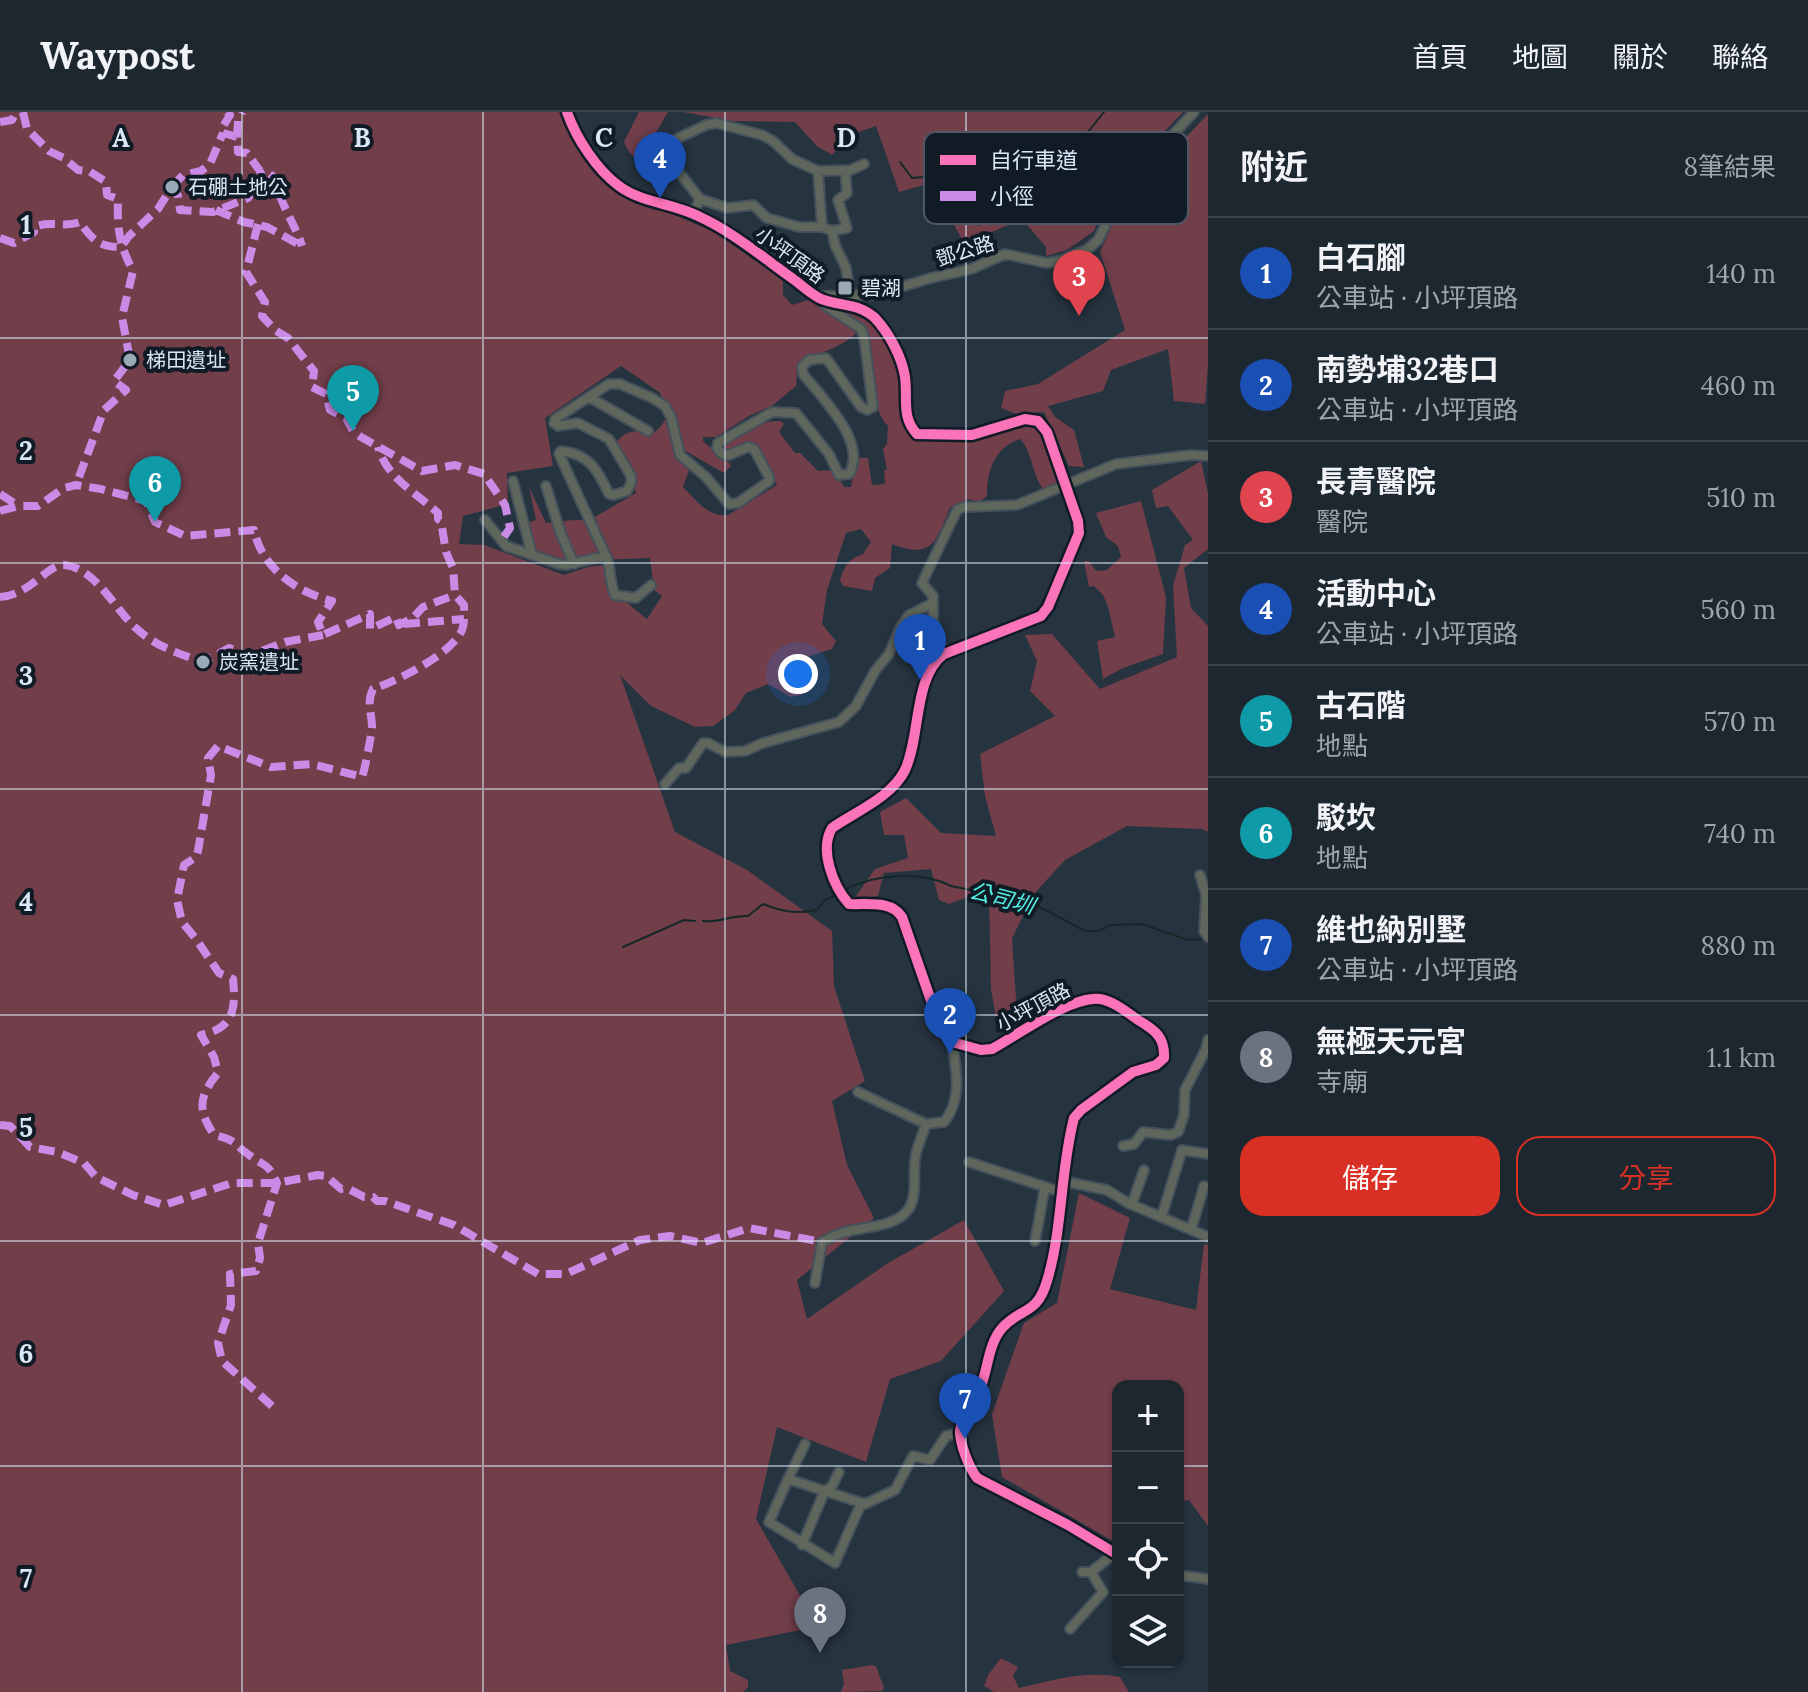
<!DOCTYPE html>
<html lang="zh-TW">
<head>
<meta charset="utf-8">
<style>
	:root { --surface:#1c2730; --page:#252f38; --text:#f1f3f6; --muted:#a0a5ab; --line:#3a444c; --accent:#d93025 }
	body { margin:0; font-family:Lora,"Noto Sans TC",serif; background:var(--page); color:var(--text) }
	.controls { position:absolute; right:24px; bottom:24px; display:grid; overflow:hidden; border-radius:16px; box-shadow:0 2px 6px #0004 }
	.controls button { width:72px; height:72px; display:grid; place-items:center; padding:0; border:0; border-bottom:2px solid var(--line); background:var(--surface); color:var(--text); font:40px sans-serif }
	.you { position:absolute; left:798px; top:562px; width:28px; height:28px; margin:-20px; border:6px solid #fff; border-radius:50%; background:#1a73e8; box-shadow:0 0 0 12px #1a73e833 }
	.badge { display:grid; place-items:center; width:52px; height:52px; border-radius:50%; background:var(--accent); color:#fff; font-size:26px; font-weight:700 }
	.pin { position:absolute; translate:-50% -66px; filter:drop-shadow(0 2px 4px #0008) }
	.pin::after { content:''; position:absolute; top:42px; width:28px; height:24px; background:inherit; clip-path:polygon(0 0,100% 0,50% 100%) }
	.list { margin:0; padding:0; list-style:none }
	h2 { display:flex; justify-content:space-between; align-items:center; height:104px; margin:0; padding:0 32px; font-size:34px }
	h2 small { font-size:26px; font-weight:400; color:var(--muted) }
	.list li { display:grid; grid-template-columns:52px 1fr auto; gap:24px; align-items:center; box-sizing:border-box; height:112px; padding:0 32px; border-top:2px solid var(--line) }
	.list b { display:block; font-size:30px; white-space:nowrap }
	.list p { margin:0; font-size:26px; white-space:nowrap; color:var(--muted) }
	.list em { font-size:26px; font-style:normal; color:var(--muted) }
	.actions { display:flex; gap:16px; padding:24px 32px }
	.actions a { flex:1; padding:18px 0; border:2px solid var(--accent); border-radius:24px; text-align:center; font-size:28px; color:var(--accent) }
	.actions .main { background:var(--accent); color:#fff }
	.icon { flex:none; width:44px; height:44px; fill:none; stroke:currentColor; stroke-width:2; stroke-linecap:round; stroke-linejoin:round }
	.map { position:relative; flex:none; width:1208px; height:1580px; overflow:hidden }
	header { display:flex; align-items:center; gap:48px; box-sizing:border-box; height:112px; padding:0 40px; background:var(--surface); border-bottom:2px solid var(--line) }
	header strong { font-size:38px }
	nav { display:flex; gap:44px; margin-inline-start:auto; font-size:28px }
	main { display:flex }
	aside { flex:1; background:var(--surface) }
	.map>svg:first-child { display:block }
	.green { fill:#713e4a; fill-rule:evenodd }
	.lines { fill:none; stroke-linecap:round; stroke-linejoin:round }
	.stream { stroke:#152827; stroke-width:2 }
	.minor-casing { stroke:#45515b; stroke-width:12 }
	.minor { stroke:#5f665c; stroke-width:8 }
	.quiet { stroke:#ca8be6; stroke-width:8; stroke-dasharray:16 8; stroke-linecap:butt }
	.cycleway-casing { stroke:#111b25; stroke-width:15 }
	.cycleway { stroke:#fb73b8; stroke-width:10 }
	.grid { fill:none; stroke:#d9e8f6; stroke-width:2; stroke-opacity:0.55 }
	.poi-dot { fill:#9aa9b6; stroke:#111b25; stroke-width:3 }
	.labels { text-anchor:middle; stroke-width:8; stroke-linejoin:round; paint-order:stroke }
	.poi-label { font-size:20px; fill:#d9e8f6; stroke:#111b25; text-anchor:start }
	.street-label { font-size:20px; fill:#d9e8f6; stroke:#111b25 }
	.water-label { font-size:22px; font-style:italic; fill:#52eee2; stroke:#111b25 }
	.key { fill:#111b25; stroke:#4d5864; stroke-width:2 }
	.key-label { font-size:22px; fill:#d9e8f6 }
	.grid-label { font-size:26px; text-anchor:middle; font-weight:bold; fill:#d9e8f6; stroke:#111b25; stroke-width:8; stroke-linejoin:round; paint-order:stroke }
</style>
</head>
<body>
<header>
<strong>Waypost</strong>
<nav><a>首頁</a><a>地圖</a><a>關於</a><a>聯絡</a></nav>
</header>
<main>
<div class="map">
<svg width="1208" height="1580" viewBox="0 0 1208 1580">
	<rect width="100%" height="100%" fill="#263440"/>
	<path class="green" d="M 0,0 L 565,0 L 592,51 L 612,76 L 714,120 L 777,164 L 783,169 L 783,183 L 792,193 L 808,188 L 857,219 C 851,231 818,243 803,247 L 797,260 L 796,274 L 773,293 L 749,304 L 716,325 L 703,325 L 703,329 C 711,338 726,344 731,354 L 724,361 L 682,337 L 681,348 L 689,358 L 683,375 C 696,388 709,406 728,403 L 777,373 L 759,337 L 745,333 L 728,339 L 722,335 L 723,331 C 742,320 759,308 781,309 L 784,312 L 779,320 L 795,341 L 800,341 L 818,359 L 835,358 L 844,375 L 851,375 L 856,346 L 868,346 L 872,373 L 885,372 L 884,358 L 887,358 L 883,337 L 887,332 L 888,314 C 869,296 876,252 869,228 C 865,213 848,209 844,195 C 874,201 897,235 901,265 C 905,290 894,312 919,329 L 977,327 L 1033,313 C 1050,323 1054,354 1059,372 L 1043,377 C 1032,362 1032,339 1020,327 C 995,335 987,358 987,384 L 979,390 L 968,387 L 950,396 C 936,429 933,448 892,432 L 890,456 L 875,466 L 872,479 L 843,474 L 840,468 C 844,455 849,446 863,442 L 871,430 L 861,417 L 846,421 L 827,478 L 822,512 L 836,529 L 832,537 L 806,545 L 802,550 L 806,575 L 801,583 L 791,585 L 768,572 L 746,581 L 734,599 L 713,614 L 695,615 L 651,594 L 620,563 L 675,720 L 747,758 L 832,819 L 834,874 L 865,969 L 832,989 L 847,1053 L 874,1106 L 797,1168 L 807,1207 L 888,1151 L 964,1108 L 1004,1179 L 941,1249 L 890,1267 L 866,1350 L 777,1315 L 756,1407 L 802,1487 L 800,1518 L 726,1533 L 730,1559 L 748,1568 L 748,1575 L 743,1580 L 0,1580 ZM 621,254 L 659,280 L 669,297 C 666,308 661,317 651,322 C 635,317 627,318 616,330 L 625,346 L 636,381 L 588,409 C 569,406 561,411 546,411 L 529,375 L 536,408 L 526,411 L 537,441 L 570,449 L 650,446 L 654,478 L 662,484 L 647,507 L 626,490 L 612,484 L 605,453 L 588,455 L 564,463 L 484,433 L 459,432 L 463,404 L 508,392 L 507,361 L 553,354 L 545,306 Z
		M 639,0 L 668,0 L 654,24 L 660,67 L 629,40 L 624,30 Z
		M 683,0 L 1183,0 L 1148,37 L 1114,62 L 1094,119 L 1067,138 L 1046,144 L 1046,135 L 1022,107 L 992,120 L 969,140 L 931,71 L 899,80 L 876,14 L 850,23 L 832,43 L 817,34 L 795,10 L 733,9 Z
		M 1208,2 L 1208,254 L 1205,292 L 1174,289 L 1168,237 L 1111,258 L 1103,279 L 1048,294 L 1055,305 L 1074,318 L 1084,355 L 1069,354 L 1044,300 L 1017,302 L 1001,296 L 1005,279 L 1038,272 L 1125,218 L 1100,140 L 1120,95 Z
		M 1201,349 L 1208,381 L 1208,437 L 1184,456 L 1191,496 L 1208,514 L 1208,720 L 1202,717 L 1127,714 L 1065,748 L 1032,784 L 1012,827 L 1016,887 L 1011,915 L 998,917 L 991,877 L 989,777 L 949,792 L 939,788 L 931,757 L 884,761 L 878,784 L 854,787 L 875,757 L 908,746 L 904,723 L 884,723 L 880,700 L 906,686 L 941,721 L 996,724 L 985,684 L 980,642 L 1055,604 L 1030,579 L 1037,549 L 1025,523 L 1052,522 L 1100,577 L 1177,545 L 1173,474 L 1185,433 L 1193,428 L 1168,394 L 1156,396 L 1152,378 Z
		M 1141,389 L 1166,485 L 1163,542 L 1123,556 L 1103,567 L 1097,529 L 1115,525 L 1108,495 L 1103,483 L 1094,474 L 1089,475 L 1084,449 L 1089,449 L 1096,459 L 1107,458 L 1121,445 L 1118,434 L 1106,425 L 1096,401 Z
		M 1079,1081 L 1130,1106 L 1110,1177 L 1196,1198 L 1204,1132 L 1208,1133 L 1208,1414 L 1189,1388 L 1178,1390 L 1178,1274 L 1118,1274 L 1118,1432 L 1002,1365 L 992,1302 L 1024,1211 L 1057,1191 Z
		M 1001,1546 L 1018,1555 L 1013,1564 L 1019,1576 C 1052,1568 1086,1558 1120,1565 L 1129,1580 L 994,1580 L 984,1574 L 988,1563 Z
		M 872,1553 L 876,1554 L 884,1576 L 882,1579 L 841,1580 L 844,1572 L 842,1558 Z"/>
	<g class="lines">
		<path class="stream" d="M 900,50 L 912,66 L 960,62 L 990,50 L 1025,47 L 1065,49 L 1104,0
			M 844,778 C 875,762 919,758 951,774 L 1032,791 L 1085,819 L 1098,819 L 1111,813 L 1142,812 L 1188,828 L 1204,827
			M 703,809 C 719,811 731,803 748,804 L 763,792 C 783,800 796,802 817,798 L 824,789 L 837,782
			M 623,835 L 684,808 L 695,809"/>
		<defs>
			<path id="minor" d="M 567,0 C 576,26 597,58 619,74 C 642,91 672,91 698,104 C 731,119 760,143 789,164 C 800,171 813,185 824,188 C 842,194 860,192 875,206 C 889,221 902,245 905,265 C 908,287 901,305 917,322 L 972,323 L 1025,307 L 1038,309 L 1047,320 L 1078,409 L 1079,421 L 1048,495 L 1041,504 L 944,542 C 913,565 921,624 905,658 C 892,685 855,700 832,716 C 819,738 833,774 849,792 C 867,793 891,788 902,805 L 937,906 L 952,930 L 981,938 L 992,937 C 1018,923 1072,883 1100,887 C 1113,889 1127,900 1138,908 C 1155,918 1165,925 1164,946 L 1156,953 L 1133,960 L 1081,998 L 1074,1006 C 1060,1059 1063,1116 1047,1169 C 1037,1203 1022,1195 1003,1215 C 988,1231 988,1258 980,1277 C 975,1289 959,1310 960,1321 C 961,1335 969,1355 977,1366 L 1068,1413 L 1118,1443
				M 818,59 L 822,115
				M 700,87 L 727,96 L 753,93 L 767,106 L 799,115 L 822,115 L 832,119 L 847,116 L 838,88 L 847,81 L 845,58
				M 693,102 L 700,87 L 663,40 L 668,31 L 706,13 L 716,11 L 762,23 L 773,29 L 792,47 L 818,59 L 851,58 L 864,52
				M 832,119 L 835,133 L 846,156 L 850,183
				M 817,184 L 874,183 L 931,166 L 971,157 L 1005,142 L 1047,151 L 1059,149 L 1088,137 L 1098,128 L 1105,114 L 1116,79 L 1123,66 L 1132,55 L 1166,30 L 1194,0
				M 589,285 L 648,319
				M 513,369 L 532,443
				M 546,374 L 561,422 L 574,452
				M 485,408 L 506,434 L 559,452 L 566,453 L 606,444 L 559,342 L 561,339 C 590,342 598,359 609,382 L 614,383 L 627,379 L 631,371 L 631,364 L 609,327 L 578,311 L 558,314 L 554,311 L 555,307 L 609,272 L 620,272 L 652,286 L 665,294 L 671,305 L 680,343 L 706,365 L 729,392 L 738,391 L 769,369 L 769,365 L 754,337 L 748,335 L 729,343 L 722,342 L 717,336 L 718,331 L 772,300 L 796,301 L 829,342 L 839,363 L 849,362 C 868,330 822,286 803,262 L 802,255 L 809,248 L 826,246 L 861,295 L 867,298 L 873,295 L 864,225 L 861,217 L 826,194 L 823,188
				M 606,444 C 611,454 609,469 615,483 L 636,486 L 651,473
				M 944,542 L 933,509 L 933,484 L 922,471 L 957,398 L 964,395 L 1017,393 L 1116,352 L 1191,343 L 1208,344
				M 665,672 L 679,656 L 686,656 L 703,631 L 708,631 L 725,640 L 745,639 L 763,631 L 839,610 L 856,594 L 875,559 L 889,542 L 900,516 L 909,503 L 933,491
				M 1200,763 L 1206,783 L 1204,819 L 1208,825
				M 858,980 L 926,1012
				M 1123,1034 L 1134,1032 L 1143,1020 L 1171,1023 L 1178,1020 L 1184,1003 L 1185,978 L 1206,937 L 1208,928
				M 969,1050 L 1061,1080
				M 1062,1069 L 1107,1078 L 1128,1091 L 1208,1125
				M 1132,1092 L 1144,1058
				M 1162,1103 L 1182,1038 L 1208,1042
				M 1191,1118 L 1204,1074
				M 1035,1129 L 1045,1075
				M 815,1171 L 822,1130 C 847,1115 862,1119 888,1111 C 926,1098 910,1068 916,1042 C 918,1032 923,1022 926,1012 L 944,1010 C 963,987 956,957 952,930
				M 788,1367 L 805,1332
				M 861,1392 L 835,1451 L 769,1410 L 788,1367 L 865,1392 L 895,1378 L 913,1344 L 930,1348 L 946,1324 L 960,1320
				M 802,1433 L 825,1378 L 831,1376 L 839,1360
				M 1082,1460 L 1091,1460 L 1115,1441
				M 1178,1463 L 1208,1467
				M 1070,1517 L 1103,1480 L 1091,1460"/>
		</defs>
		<use href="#minor" class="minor-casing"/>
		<use href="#minor" class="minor"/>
		<path class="quiet" d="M 23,0 L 27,17 L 49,39 L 64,46 L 78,58 L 89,59 L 106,70 L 107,83 L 118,87 C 117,117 119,132 133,159 L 122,205 L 130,248 L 114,269 L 126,278 L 104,298 L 76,373
			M 227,0 L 230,3 L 222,16 L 223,21 L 237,25 L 238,40 L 247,41 L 260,59 L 267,60 L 275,66 C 279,90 294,110 302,134
			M 0,10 L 12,8 L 16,0
			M 237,25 L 238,9 L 242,0
			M 172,75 L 183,63 L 201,59 L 210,52 L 223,21
			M 216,98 L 244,110 L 267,115 L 302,134
			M 258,112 L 246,160 L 265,190 L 262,204 L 275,218 L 288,226 L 314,259 L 312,275 L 326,282 L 330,298 L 346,306 L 353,319 L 361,325 L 422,359 L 455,353 L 484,362 L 505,393 L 510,416 L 501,429
			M 0,126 L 14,131 L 34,120 L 34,115 C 51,108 64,116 80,110 C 92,128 100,135 121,135 L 129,124 L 158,97 L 172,75 L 178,84 L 180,98 L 213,100 L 248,86 L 262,64 L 260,59
			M 0,382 L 19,394
			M 0,399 L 19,394 L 38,394 L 64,376 L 76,373 L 101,377 L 146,389 L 155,410 L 185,424 L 254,418 C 262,456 296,480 332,489 L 318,510 L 323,523 L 370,502 L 370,517 L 396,505 L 399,513 L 413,506 L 423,495 L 455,483
			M 0,485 C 31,483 47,452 64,453 C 95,455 116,499 137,517 C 155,534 179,542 203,550 L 229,536 L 249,544 L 285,530 L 323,523
			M 404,512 L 464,507
			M 0,1013 L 10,1014 L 30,1035 L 57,1040 L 84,1051 L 96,1065 L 133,1083 L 164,1093 L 232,1071 L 277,1071 L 318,1063 L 326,1064 L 341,1077 L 347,1076 L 364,1085 L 373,1085 L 377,1089 L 385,1089 L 454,1113 L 538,1162 L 566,1162 L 640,1128 L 670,1124 L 702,1131 L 749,1116 L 822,1130
			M 272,1294 L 222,1249 L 218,1231 L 231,1193 L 230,1162 L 256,1159 L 260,1146 L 258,1131 L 277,1071 C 267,1049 266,1056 249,1043 C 231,1030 238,1029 214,1023 C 197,997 199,984 218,961 L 214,945 L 201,923 C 234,916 236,897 233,867 L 219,861 L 196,827 L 182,810 L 177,788 L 184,753 L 196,745 L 198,739 L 211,663 L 208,646 L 218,634 L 271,655 L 312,652 L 362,665 C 364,662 372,620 372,615 C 372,601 366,591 373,577 C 397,569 452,542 462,518 C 465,510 464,501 464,493 L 455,483 L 453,456 L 446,440 L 441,409 L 438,407 L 438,401 C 415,380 387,366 378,335"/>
		<defs>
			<path id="cycleway" d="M 567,0 C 576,26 597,58 619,74 C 642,91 672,91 698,104 C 731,119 760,143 789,164 C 800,171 813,185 824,188 C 842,194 860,192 875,206 C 889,221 902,245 905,265 C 908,287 901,305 917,322 L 972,323 L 1025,307 L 1038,309 L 1047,320 L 1078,409 L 1079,421 L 1048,495 L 1041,504 L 944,542 C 913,565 921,624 905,658 C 892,685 855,700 832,716 C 819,738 833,774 849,792 C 867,793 891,788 902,805 L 937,906 L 952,930 L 981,938 L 992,937 C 1018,923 1072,883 1100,887 C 1113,889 1127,900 1138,908 C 1155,918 1165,925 1164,946 L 1156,953 L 1133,960 L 1081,998 L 1074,1006 C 1060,1059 1063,1116 1047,1169 C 1037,1203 1022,1195 1003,1215 C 988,1231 988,1258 980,1277 C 975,1289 959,1310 960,1321 C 961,1335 969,1355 977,1366 L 1068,1413 L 1118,1443"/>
		</defs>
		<use href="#cycleway" class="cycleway-casing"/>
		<use href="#cycleway" class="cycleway"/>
	</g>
	<path class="grid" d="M 242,0 L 242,1580M 483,0 L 483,1580M 725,0 L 725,1580M 966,0 L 966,1580M 0,226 L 1208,226M 0,451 L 1208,451M 0,677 L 1208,677M 0,903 L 1208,903M 0,1129 L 1208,1129M 0,1354 L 1118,1354M 1178,1354 L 1208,1354"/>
	<g class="poi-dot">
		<circle cx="172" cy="75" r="8"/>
		<rect x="837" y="168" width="16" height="16" rx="4"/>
		<circle cx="130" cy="248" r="8"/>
		<circle cx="203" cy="550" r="8"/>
	</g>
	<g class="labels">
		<g class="poi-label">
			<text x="188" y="82">石硼土地公</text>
			<text x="861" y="183">碧湖</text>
			<text x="146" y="255">梯田遺址</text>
			<text x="219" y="557">炭窯遺址</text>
		</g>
		<g class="street-label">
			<text transform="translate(965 139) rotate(-17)" y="7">鄧公路</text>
			<text transform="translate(790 143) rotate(36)" y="7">小坪頂路</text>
			<text transform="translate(1033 895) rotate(-28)" y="7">小坪頂路</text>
		</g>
		<g class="water-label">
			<text transform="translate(1002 786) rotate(15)" y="8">公司圳</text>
		</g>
	</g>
	<rect x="924" y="20" width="264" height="92" rx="12" class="key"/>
	<rect x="940" y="43" width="36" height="10" fill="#fb73b8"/>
	<rect x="940" y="79" width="36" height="10" fill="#ca8be6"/>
	<g class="key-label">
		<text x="990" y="56">自行車道</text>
		<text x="990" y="92">小徑</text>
	</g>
	<g class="grid-label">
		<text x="121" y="35">A</text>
		<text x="362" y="35">B</text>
		<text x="604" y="35">C</text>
		<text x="846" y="35">D</text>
		<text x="26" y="122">1</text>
		<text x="26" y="348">2</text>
		<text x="26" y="573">3</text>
		<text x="26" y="799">4</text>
		<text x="26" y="1025">5</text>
		<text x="26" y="1251">6</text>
		<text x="26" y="1476">7</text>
	</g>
</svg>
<div class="controls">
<button>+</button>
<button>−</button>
<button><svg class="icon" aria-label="locate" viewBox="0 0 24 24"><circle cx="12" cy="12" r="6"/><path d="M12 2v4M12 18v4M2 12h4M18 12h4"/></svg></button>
<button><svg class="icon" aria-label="layers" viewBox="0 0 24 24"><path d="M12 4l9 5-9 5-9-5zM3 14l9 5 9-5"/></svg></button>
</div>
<div class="you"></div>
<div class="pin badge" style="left:920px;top:568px;background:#1a4fb4">1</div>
<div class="pin badge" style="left:950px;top:942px;background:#1a4fb4">2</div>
<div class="pin badge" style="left:1079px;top:204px;background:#e0444e">3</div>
<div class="pin badge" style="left:660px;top:86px;background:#1a4fb4">4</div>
<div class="pin badge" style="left:353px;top:319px;background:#0f9aa8">5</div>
<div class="pin badge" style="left:155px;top:410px;background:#0f9aa8">6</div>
<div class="pin badge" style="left:965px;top:1327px;background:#1a4fb4">7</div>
<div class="pin badge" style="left:820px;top:1541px;background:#6b7280">8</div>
</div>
<aside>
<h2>附近<small>8筆結果</small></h2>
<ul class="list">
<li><span class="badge" style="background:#1a4fb4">1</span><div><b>白石腳</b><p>公車站 · 小坪頂路</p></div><em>140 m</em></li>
<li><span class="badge" style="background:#1a4fb4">2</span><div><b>南勢埔32巷口</b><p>公車站 · 小坪頂路</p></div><em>460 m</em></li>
<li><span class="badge" style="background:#e0444e">3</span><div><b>長青醫院</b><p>醫院</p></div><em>510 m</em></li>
<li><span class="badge" style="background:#1a4fb4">4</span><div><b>活動中心</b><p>公車站 · 小坪頂路</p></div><em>560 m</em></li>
<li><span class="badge" style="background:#0f9aa8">5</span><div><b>古石階</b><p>地點</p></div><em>570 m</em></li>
<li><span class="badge" style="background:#0f9aa8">6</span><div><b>駁坎</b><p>地點</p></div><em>740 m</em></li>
<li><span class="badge" style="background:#1a4fb4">7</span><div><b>維也納別墅</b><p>公車站 · 小坪頂路</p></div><em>880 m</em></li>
<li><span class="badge" style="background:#6b7280">8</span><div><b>無極天元宮</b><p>寺廟</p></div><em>1.1 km</em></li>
</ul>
<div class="actions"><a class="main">儲存</a><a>分享</a></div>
</aside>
</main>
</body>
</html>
